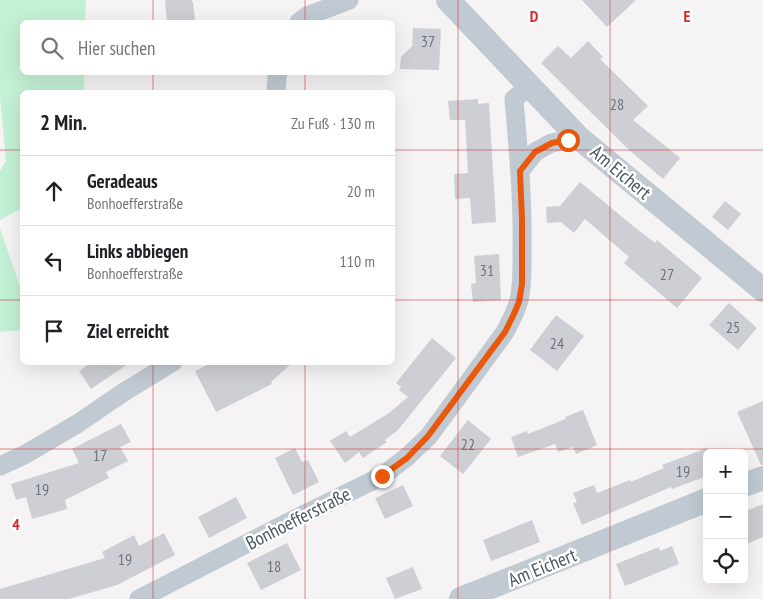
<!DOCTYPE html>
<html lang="de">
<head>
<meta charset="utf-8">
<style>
	:root { --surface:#fff; --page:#f6f6f6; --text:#202124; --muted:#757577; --line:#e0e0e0 }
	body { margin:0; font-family:"PT Sans Narrow",sans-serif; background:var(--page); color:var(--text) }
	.controls { position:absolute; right:15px; bottom:15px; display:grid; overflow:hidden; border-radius:8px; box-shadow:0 5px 20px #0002 }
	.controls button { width:45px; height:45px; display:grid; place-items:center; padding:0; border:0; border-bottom:1px solid var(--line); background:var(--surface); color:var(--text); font:25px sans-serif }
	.stop { position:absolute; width:15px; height:15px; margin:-11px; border:4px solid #ea580c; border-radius:50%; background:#fff }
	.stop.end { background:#ea580c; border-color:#fff; box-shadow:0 1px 5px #0008 }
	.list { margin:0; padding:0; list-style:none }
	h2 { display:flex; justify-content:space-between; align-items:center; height:65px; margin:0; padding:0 20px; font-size:21px }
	h2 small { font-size:16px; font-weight:400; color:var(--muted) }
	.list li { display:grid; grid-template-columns:32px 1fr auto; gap:15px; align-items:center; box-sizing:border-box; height:70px; padding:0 20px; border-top:1px solid var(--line) }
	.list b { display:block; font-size:19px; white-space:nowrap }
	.list p { margin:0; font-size:16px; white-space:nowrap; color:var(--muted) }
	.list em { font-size:16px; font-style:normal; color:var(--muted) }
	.icon { flex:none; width:28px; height:28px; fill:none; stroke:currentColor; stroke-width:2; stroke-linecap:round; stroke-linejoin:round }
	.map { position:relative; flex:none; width:763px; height:599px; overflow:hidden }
	.search { position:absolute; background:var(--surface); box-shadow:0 5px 20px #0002; left:20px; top:20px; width:375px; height:55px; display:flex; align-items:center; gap:12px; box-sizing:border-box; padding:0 18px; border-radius:8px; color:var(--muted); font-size:19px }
	.panel { position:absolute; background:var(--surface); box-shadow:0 5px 20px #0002; left:20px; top:90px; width:375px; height:275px; border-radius:8px }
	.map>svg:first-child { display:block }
	.green { fill:#c3f1d5 }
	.building { fill:#cdcfd5 }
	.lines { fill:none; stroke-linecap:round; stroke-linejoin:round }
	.minor { stroke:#c1cad2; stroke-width:19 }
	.tertiary { stroke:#c1cad2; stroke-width:24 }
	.route { stroke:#ea580c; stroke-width:6 }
	.grid { fill:none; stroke:#d62828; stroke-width:1; stroke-opacity:0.55 }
	.labels { text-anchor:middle; stroke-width:5; stroke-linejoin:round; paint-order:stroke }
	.number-label { font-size:16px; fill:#6b747e }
	.street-label { font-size:19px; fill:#4a5661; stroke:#fff }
	.grid-label { font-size:16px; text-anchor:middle; font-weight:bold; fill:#d62828; stroke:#fff; stroke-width:5; stroke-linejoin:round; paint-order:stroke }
</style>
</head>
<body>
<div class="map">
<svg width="763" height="599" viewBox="0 0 763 599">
	<rect width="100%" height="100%" fill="#f5f3f3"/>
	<path class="green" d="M 0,0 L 86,0 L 85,22 L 22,22 L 22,72 L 84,73 L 84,92 L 22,92 L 22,208 L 0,220 L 0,171 L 6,161 L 0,96 Z
		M 0,228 L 22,293 L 22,330 L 0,332 Z"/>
	<path class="building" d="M 165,0 L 192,0 L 192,2 L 193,2 L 195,19 L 194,19 L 194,22 L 167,22 Z
		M 582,0 L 636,0 L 607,27 Z
		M 413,28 L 441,29 L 439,70 L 400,69 L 401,57 L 412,46 Z
		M 588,41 L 603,57 L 600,59 L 648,106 L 633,120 L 680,158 L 663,179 L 627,148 L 541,63 L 558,46 L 571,58 Z
		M 478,99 L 478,104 L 489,103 L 496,222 L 472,224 L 470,198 L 455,199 L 454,174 L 468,173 L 465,120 L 450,120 L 448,101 Z
		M 580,182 L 633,226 L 655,243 L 657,240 L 702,278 L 677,308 L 624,263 L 629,257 L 585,219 L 574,233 L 561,222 L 547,223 L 546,207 L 560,206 Z
		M 725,201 L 741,214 L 728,230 L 712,217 Z
		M 499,254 L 501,300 L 473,302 L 471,284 L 476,283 L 474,256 Z
		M 729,303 L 757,328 L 738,350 L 709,325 Z
		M 556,315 L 584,336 L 557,371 L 530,350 Z
		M 432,338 L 456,358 L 398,430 L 385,440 L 387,442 L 363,458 L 359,452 L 345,463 L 330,441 L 346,431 L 350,437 L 389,413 L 408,397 L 399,390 L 401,387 L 396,383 Z
		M 92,362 L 131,362 L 91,389 L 79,371 Z
		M 213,362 L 293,362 L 271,382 L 272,384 L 216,412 L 195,371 Z
		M 763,401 L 763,465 L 761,465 L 737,412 Z
		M 583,410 L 597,445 L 576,454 L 573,447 L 558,452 L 555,444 L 518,457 L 511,437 L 527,431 L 528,434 L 566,419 L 565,417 Z
		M 468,420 L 491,439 L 463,474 L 440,456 Z
		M 121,424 L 131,442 L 120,447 L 128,461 L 106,472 L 109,478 L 65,500 L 67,509 L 32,519 L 26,497 L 16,500 L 11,484 L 79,463 L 72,449 Z
		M 295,448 L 302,462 L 308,460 L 319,482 L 293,495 L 275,458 Z
		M 707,448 L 707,476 L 672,489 L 671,487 L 582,525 L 573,503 L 577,502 L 573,493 L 594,485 L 597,493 L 630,480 L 631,482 L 664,468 L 662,465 Z
		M 403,485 L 413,506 L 385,519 L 375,498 Z
		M 236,497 L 247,518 L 209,538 L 198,517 Z
		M 763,504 L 763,537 L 744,545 L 744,512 Z
		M 532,520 L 540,542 L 491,561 L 483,540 Z
		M 164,533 L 175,555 L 117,585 L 69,599 L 0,599 L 0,589 L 105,558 L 102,552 L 134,535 L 139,546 Z
		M 287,543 L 301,570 L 261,590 L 247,563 Z
		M 672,546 L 679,564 L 625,586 L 616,564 L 659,547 L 660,551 Z
		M 413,567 L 422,589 L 395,599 L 386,578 Z"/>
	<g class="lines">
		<path class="minor" d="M 299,22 L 307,16 L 349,0
			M 276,92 L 277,78 L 278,72
			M 520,171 L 535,152 L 551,143 L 579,138
			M 0,466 L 24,455 L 77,424 L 124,392 L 173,362
			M 139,599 L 287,523 L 382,476 L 407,457 L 429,436 L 505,332 C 510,322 516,312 519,300 C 523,283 522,265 522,247 C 523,198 518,148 514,99 L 530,85"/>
		<path class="tertiary" d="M 448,0 L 579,138 L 763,290
			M 744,485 L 763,478
			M 461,599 L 707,500"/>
	</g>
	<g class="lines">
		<path class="route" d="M 382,476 L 407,458 L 428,436 L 505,332 L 513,316 L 519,302 L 522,284 L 522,219 L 520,171 L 535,152 L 552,143 L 568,140"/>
	</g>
	<path class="grid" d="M 153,0 L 153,22M 305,0 L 305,22M 458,0 L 458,599M 610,0 L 610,599M 153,72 L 153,92M 305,72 L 305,92M 0,150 L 22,150M 392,150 L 763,150M 0,300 L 22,300M 392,300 L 763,300M 153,362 L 153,599M 305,362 L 305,599M 0,449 L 763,449"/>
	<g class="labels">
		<g class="number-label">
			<text x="428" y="47">37</text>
			<text x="617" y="110">28</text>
			<text x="487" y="276">31</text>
			<text x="667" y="280">27</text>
			<text x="733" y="333">25</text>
			<text x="557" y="349">24</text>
			<text x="468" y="450">22</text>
			<text x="100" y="461">17</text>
			<text x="683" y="477">19</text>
			<text x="42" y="495">19</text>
			<text x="125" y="565">19</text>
			<text x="274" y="572">18</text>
		</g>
		<g class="street-label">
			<text transform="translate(621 172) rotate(40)" y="7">Am Eichert</text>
			<text transform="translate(298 518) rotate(-27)" y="7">Bonhoefferstraße</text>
			<text transform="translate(542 567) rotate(-22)" y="7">Am Eichert</text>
		</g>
	</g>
	<g class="grid-label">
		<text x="534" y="22">D</text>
		<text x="687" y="22">E</text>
		<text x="16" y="530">4</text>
	</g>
</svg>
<div class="controls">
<button>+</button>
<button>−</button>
<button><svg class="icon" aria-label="locate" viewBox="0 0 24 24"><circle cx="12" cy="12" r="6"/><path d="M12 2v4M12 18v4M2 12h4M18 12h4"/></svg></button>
</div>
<div class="stop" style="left:568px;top:140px"></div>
<div class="stop end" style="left:382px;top:476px"></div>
<div class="search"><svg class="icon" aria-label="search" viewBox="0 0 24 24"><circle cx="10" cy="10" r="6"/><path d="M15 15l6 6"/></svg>Hier suchen</div>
<section class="panel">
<h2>2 Min.<small>Zu Fuß · 130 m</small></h2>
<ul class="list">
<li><svg class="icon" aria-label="ahead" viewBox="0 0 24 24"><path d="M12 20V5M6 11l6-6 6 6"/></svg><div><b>Geradeaus</b><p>Bonhoefferstraße</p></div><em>20 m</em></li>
<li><svg class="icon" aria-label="left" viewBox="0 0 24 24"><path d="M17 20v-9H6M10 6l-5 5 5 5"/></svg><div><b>Links abbiegen</b><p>Bonhoefferstraße</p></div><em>110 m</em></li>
<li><svg class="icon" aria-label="arrive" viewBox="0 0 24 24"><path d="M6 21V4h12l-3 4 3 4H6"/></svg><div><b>Ziel erreicht</b></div></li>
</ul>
</section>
</div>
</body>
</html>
